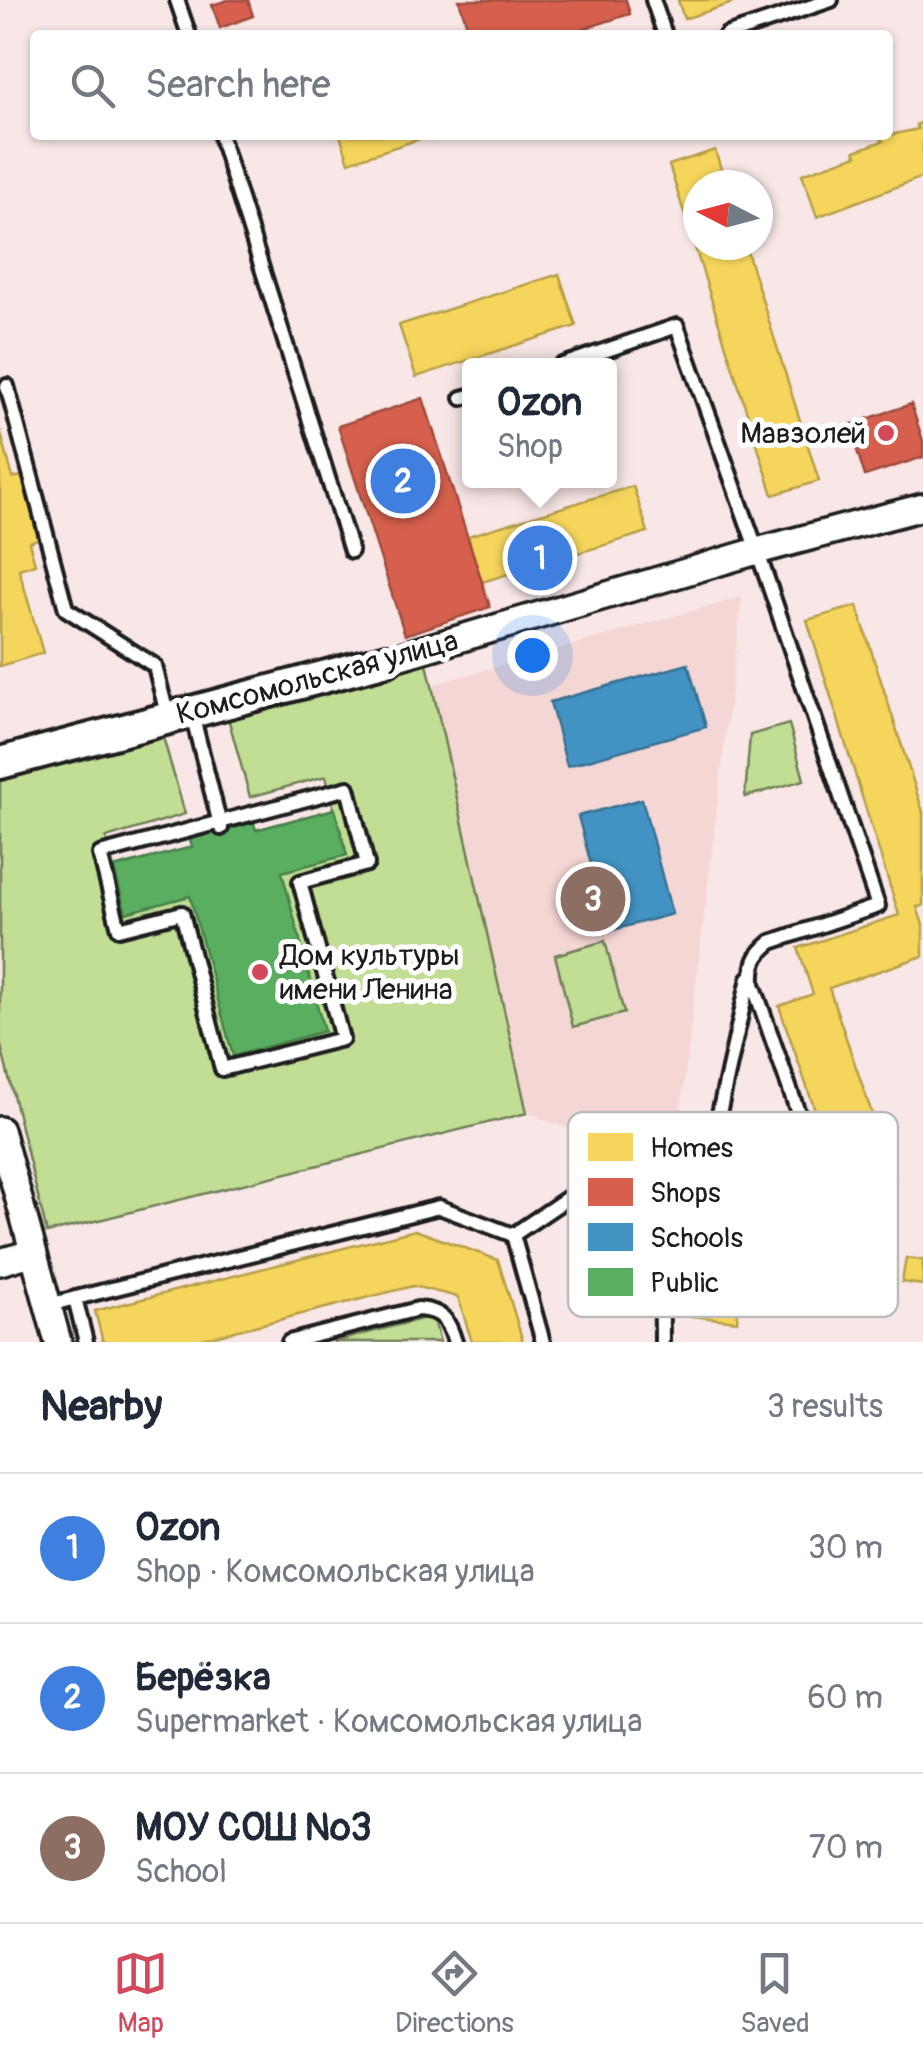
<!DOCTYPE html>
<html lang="en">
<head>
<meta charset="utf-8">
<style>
	:root { --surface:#fff; --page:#f6f6f7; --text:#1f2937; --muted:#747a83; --line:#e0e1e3; --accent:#d1495b }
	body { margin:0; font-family:Pangolin,sans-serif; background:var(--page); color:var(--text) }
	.compass { position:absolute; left:683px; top:170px; width:90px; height:90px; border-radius:50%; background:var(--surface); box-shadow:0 2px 8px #0004; rotate:276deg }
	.you { position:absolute; left:532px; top:655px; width:35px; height:35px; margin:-25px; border:8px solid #fff; border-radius:50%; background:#1a73e8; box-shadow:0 0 0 15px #1a73e833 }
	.badge { display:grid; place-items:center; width:65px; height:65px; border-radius:50%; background:var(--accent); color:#fff; font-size:32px; font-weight:700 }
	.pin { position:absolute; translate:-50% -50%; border:5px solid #fff; box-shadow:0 2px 10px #0006 }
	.popup { position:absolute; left:462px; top:358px; width:155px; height:130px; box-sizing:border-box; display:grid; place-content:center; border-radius:10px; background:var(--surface); filter:drop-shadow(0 2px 8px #0005); font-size:32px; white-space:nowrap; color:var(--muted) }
	.popup b { font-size:38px; color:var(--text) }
	.popup::after { content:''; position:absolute; left:50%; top:100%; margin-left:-20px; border:20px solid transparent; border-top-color:var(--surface) }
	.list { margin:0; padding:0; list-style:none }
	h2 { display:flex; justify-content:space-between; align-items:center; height:130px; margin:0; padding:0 40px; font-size:42px }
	h2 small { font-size:32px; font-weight:400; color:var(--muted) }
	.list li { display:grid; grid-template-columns:65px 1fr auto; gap:30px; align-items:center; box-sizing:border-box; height:150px; padding:0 40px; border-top:2px solid var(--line) }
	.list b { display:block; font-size:38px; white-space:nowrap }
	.list p { margin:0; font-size:32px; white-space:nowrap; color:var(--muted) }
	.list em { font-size:32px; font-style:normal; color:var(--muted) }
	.icon { flex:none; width:55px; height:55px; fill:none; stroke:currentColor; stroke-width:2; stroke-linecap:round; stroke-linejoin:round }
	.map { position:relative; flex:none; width:923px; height:1342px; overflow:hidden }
	.search { position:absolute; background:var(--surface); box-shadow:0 2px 8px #0004; left:30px; right:30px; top:30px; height:110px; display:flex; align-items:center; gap:25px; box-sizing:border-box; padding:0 35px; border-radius:10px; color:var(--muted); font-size:38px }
	.sheet { height:580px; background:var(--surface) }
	nav { display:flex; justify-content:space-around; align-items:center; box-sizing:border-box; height:140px; border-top:2px solid var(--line); background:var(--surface); font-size:28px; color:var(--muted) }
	nav a { display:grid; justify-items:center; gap:5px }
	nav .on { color:var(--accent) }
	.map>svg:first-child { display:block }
	.built { fill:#f4d6d4 }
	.green { fill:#c2de95; stroke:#6f7d58; stroke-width:2.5 }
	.homes { fill:#f6d55c; stroke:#b59e49; stroke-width:2.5 }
	.shops { fill:#d6604d; stroke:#9e4c3e; stroke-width:2.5 }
	.schools { fill:#4393c3; stroke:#376f91; stroke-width:2.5 }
	.public { fill:#5aae61; stroke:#47824c; stroke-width:2.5 }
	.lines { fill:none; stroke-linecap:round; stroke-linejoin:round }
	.service-casing { stroke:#1c1c1c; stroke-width:20 }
	.minor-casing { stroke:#1c1c1c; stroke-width:32 }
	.tertiary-casing { stroke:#1c1c1c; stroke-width:38 }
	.service { stroke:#fff; stroke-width:12 }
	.minor { stroke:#fff; stroke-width:25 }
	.tertiary { stroke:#fff; stroke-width:30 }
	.poi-dot { fill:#d1495b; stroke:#fff; stroke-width:4 }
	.labels { text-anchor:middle; stroke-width:10; stroke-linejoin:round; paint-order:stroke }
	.poi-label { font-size:30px; fill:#1c1c1c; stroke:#fff; text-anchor:end }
	.street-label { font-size:30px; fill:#1c1c1c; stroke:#fff }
	.key { fill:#fff; stroke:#bbb; stroke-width:2.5 }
	.key-label { font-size:28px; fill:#1c1c1c }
</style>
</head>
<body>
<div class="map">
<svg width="923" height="1342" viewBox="0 0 923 1342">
	<rect width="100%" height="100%" fill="#f8e7e6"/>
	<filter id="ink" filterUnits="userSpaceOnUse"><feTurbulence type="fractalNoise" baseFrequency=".01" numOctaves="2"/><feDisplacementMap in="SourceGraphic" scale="20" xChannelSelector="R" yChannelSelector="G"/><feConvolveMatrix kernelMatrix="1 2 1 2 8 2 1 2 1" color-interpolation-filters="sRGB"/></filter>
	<g filter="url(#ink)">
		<path class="built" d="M 742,597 L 674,1167 L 527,1113 L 432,685 Z"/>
		<path class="green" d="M 426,659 L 527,1113 L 47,1233 L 0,1042 L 0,773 L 161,730 L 185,814 L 106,838 L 114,868 L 334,809 L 326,776 L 250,797 L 227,714 Z
			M 789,724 L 804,780 L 745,797 L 750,735 Z
			M 605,941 L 624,1013 L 573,1027 L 555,955 Z
			M 433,1316 L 440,1342 L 333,1342 Z"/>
		<path class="homes" d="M 678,0 L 742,0 L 684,19 Z
			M 923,122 L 923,177 L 817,217 L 802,174 L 857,155 L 855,151 L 883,141 L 881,137 L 918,129 L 916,125 Z
			M 340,135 L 432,135 L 349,162 Z
			M 715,150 L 726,185 L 698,185 L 698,245 L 745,245 L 819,481 L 773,495 L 669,165 Z
			M 559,274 L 576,326 L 416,377 L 399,325 Z
			M 0,430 L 13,478 L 25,475 L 41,538 L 29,542 L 35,564 L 19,569 L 43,653 L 0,666 Z
			M 633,486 L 648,532 L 482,582 L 468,536 Z
			M 857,606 L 923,812 L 923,906 L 917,907 L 923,925 L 923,956 L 829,988 L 895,1181 L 845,1197 L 779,1006 L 813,994 L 798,948 L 899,915 L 807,620 Z
			M 700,1226 L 747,1231 L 737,1321 L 690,1316 Z
			M 415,1230 L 498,1260 L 523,1342 L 472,1342 L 458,1297 L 413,1286 L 191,1342 L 103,1342 L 95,1311 Z
			M 830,1252 L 869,1253 L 869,1282 L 829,1282 Z
			M 906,1258 L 923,1260 L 923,1285 L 902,1282 Z"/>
		<path class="shops" d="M 228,0 L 248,0 L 253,16 L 220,28 L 212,5 Z
			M 459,0 L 626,0 L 630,14 L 564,35 L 470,35 Z
			M 423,398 L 490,607 L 405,635 L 338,426 Z
			M 911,404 L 923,441 L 923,457 L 865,476 L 849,425 Z"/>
		<path class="schools" d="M 688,664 L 706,727 L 567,766 L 550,702 Z
			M 642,799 L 672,914 L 609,931 L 578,816 Z"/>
		<path class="public" d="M 335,809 L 347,855 L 282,872 L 324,1031 L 233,1056 L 190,896 L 126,913 L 114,868 L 192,847 L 189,837 L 221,828 L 253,820 L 256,830 Z"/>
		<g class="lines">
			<defs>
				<path id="service" d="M 177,0 L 189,35
					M 653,0 L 665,35
					M 726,35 L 831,0
					M 220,135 L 351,551
					M 560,366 L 677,326 L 765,573 L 878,906 L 771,942 C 755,955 752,964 753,984 L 836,1221
					M 7,386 L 66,609 L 155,666 L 168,718
					M 462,398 L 470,396
					M 192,714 L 221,828
					M 348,788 L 367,864 L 300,882 L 342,1039 L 222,1069 L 182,913 L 119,929 L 100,854 Z
					M 513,1235 L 575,1193 L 661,1212
					M 513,1235 L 543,1342
					M 75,1298 L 86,1342
					M 48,1305 L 439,1207 L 513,1235
					M 289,1342 L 418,1309 C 443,1311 448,1319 455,1342
					M 662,1342 L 661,1212 L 684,1172 L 711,1150 L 749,978"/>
				<path id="minor" d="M 387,660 L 757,551 L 923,507
					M 0,1130 L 58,1342
					M 0,1262 L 31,1253"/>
				<path id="tertiary" d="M 0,763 L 387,660"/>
			</defs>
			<use href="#service" class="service-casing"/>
			<use href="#minor" class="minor-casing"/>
			<use href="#tertiary" class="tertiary-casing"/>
			<use href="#service" class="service"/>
			<use href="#minor" class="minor"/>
			<use href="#tertiary" class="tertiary"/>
		</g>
	</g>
	<g class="poi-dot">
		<circle cx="886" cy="433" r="10"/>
		<circle cx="260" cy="972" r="10"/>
	</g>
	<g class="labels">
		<g class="poi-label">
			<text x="866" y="443">Мавзолей</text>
			<text x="280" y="965" text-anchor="start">Дом культуры<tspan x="280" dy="34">имени Ленина</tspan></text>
		</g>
		<g class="street-label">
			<text transform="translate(317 677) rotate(-15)" y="10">Комсомольская улица</text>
		</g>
	</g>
	<rect x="568" y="1112" width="330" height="205" rx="15" class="key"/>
	<rect x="588" y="1133" width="45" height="28" fill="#f6d55c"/>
	<rect x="588" y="1178" width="45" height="28" fill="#d6604d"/>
	<rect x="588" y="1223" width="45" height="28" fill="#4393c3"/>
	<rect x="588" y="1268" width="45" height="28" fill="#5aae61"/>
	<g class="key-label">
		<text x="650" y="1157">Homes</text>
		<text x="650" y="1202">Shops</text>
		<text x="650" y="1247">Schools</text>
		<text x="650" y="1292">Public</text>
	</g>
</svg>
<svg class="compass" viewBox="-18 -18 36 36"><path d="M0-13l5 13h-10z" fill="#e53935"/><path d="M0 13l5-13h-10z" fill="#747a83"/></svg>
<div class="you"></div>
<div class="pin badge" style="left:540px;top:558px;background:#3f7fe0">1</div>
<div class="popup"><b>Ozon</b>Shop</div>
<div class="pin badge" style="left:403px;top:481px;background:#3f7fe0">2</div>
<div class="pin badge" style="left:593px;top:899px;background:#8d6e63">3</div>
<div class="search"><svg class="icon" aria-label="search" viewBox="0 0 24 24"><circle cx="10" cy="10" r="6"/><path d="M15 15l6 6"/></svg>Search here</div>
</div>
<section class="sheet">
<h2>Nearby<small>3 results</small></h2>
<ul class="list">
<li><span class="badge" style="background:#3f7fe0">1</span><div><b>Ozon</b><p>Shop · Комсомольская улица</p></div><em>30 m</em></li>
<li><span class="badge" style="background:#3f7fe0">2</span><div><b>Берёзка</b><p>Supermarket · Комсомольская улица</p></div><em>60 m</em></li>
<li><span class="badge" style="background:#8d6e63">3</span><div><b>МОУ СОШ №3</b><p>School</p></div><em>70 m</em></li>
</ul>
</section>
<nav>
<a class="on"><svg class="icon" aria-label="map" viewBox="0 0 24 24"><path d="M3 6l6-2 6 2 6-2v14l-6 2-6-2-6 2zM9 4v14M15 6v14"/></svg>Map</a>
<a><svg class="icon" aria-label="directions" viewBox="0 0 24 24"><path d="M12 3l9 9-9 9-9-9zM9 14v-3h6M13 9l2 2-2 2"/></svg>Directions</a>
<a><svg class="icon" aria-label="saved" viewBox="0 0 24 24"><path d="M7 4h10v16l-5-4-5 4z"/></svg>Saved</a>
</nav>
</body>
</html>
